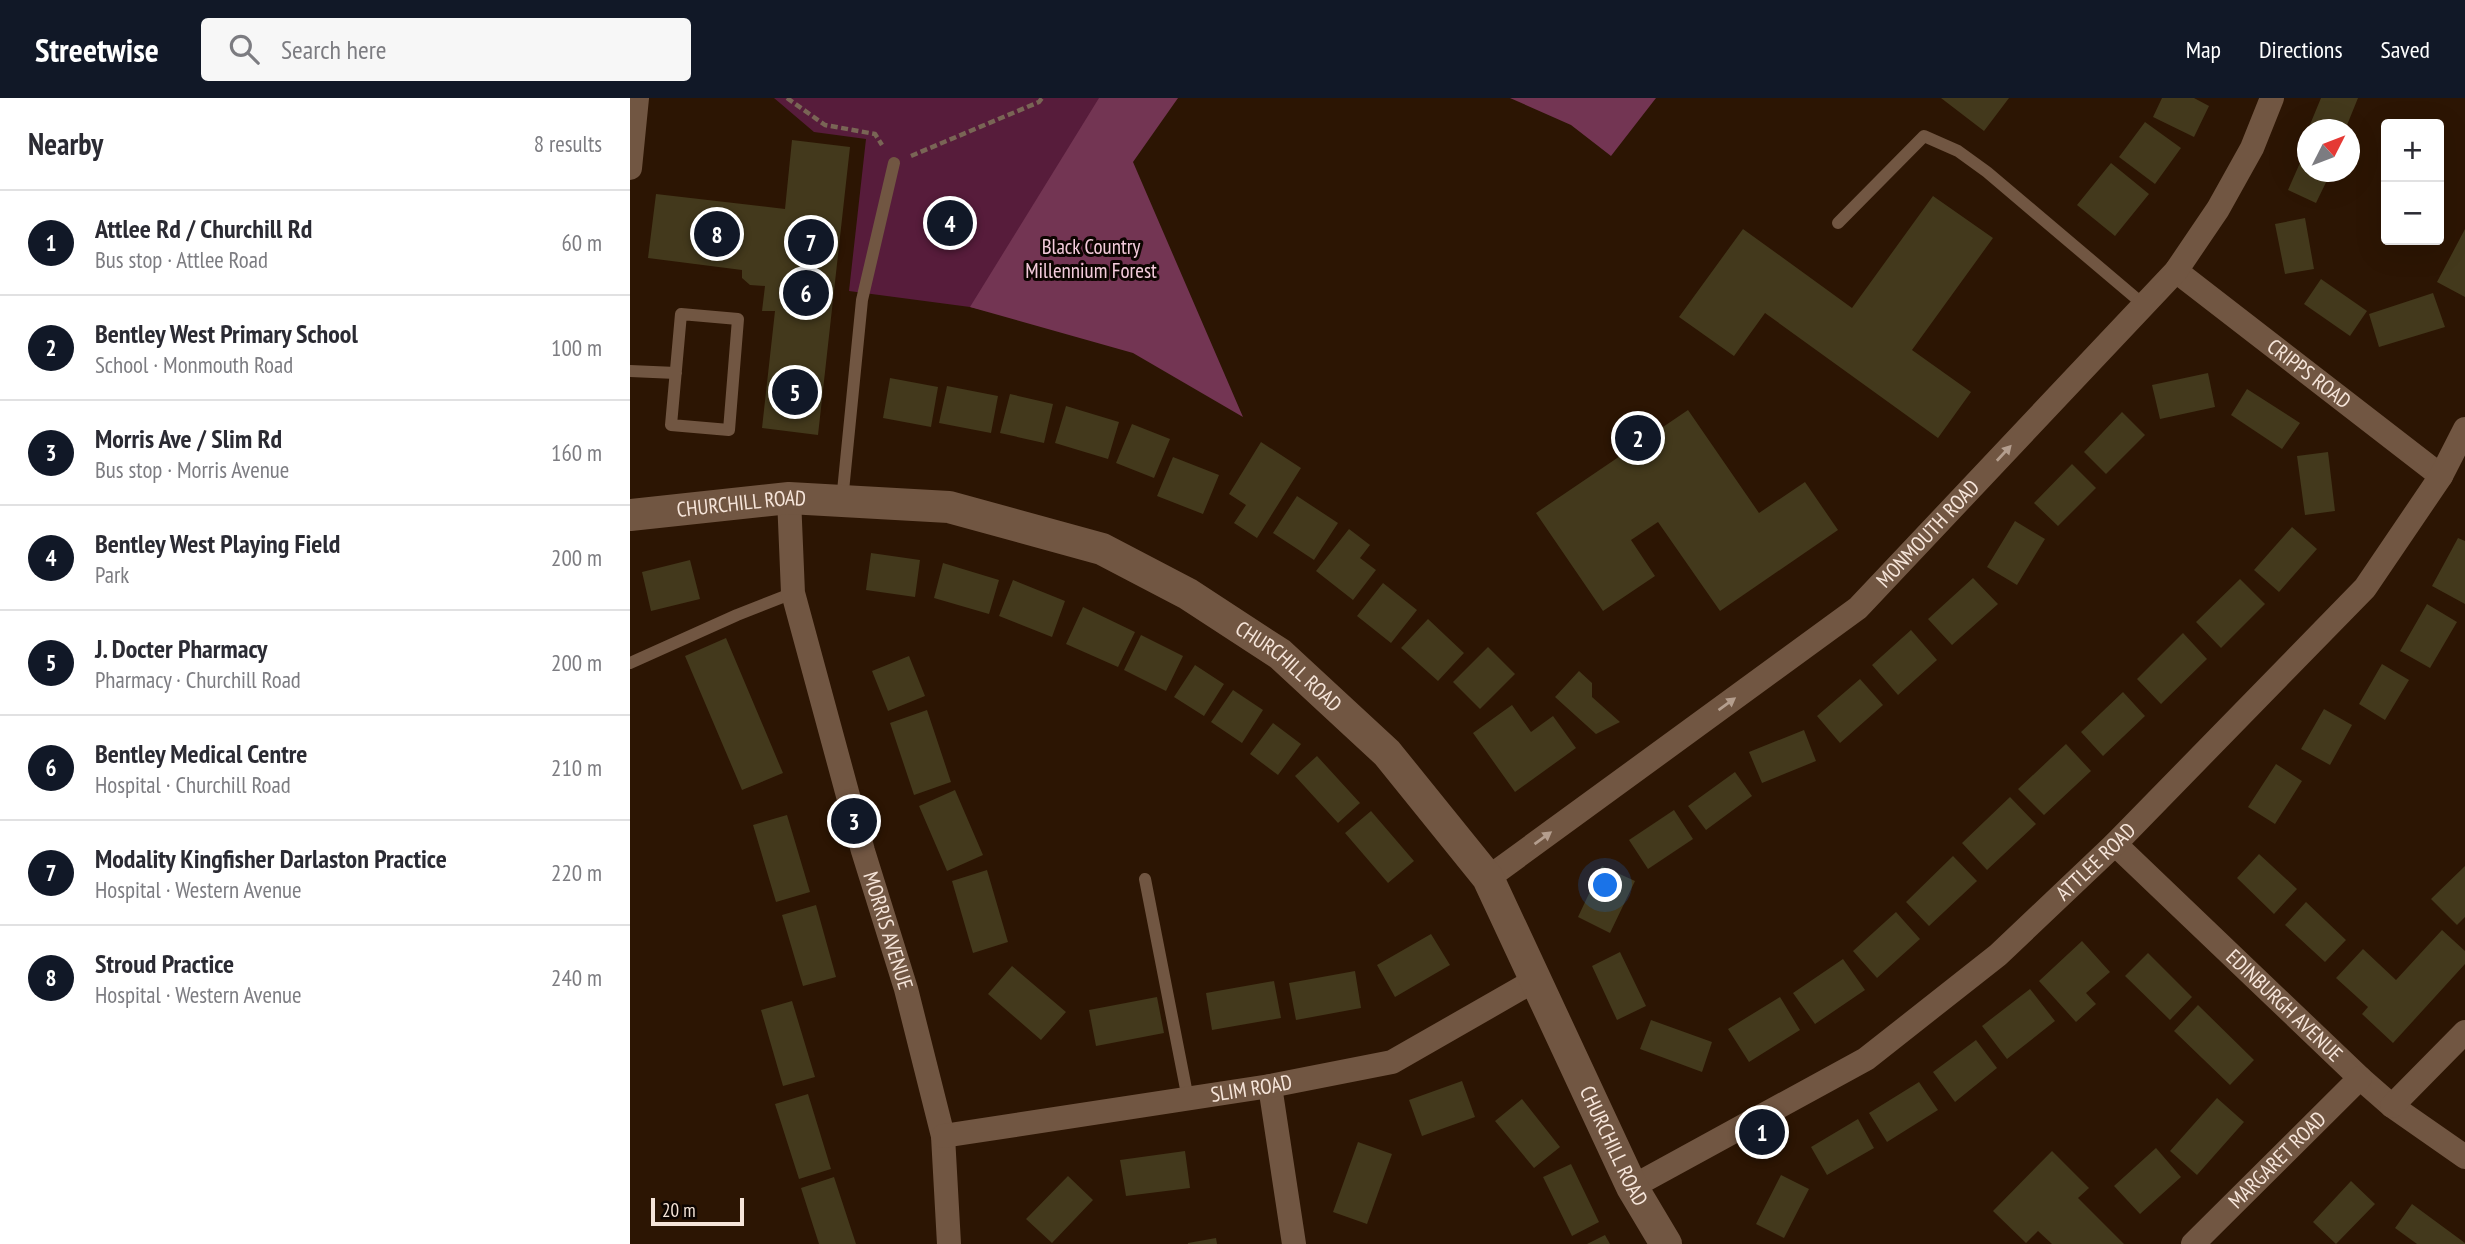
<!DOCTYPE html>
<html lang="en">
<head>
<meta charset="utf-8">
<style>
	:root { --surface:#fff; --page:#f7f7f7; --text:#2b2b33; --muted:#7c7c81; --line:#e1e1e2; --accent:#111827 }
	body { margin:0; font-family:"PT Sans Narrow",sans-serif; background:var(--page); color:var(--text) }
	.controls { position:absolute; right:21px; top:21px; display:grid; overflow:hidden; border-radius:7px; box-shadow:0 7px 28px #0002 }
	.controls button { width:63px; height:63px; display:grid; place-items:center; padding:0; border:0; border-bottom:2px solid var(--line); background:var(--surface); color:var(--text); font:35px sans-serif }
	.compass { position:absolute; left:1667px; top:21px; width:63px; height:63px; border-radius:50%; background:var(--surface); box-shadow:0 7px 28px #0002; rotate:48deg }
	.scale { position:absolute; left:21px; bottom:18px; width:93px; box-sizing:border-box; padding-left:7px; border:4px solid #f6e5da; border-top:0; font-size:19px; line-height:24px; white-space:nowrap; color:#f6e5da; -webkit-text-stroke:5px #0d0501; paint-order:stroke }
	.you { position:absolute; left:976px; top:788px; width:24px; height:24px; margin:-18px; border:5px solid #fff; border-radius:50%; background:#1a73e8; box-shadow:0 0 0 10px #1a73e833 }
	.badge { display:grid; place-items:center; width:46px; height:46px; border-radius:50%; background:var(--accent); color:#fff; font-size:23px; font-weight:700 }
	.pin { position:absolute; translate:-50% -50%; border:4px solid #fff; box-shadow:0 2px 7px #0006 }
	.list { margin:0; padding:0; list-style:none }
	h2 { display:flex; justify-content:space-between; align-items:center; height:91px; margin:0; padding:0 28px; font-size:30px }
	h2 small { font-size:23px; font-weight:400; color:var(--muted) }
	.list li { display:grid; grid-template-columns:46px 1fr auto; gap:21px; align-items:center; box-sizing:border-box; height:105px; padding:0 28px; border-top:2px solid var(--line) }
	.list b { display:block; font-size:26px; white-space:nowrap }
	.list p { margin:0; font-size:23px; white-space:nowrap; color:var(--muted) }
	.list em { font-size:23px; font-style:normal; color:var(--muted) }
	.icon { flex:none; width:38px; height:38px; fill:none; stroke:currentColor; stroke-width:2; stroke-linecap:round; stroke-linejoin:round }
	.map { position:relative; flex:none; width:1835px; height:1146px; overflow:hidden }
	header { display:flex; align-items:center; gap:42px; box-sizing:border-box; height:98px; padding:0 35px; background:var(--accent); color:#fff }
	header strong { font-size:33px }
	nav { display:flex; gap:38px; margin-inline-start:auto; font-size:24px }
	.search { width:490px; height:63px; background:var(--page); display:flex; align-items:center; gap:18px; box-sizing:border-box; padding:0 24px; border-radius:7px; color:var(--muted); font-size:26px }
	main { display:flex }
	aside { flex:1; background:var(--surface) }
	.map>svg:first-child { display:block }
	.green { fill:#571c3b }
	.forest { fill:#733553 }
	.building { fill:#43391c }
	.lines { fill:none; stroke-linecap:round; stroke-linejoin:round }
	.path { stroke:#796555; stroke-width:4.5; stroke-dasharray:7 3.5; stroke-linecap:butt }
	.service { stroke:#715642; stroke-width:12 }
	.minor { stroke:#715642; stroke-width:24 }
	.tertiary { stroke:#715642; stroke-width:32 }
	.oneway { fill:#b49e8e }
	.labels { text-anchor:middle; stroke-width:6; stroke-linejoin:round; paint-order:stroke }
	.park-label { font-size:21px; fill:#f4ccdc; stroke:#0d0501 }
	.street-label { font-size:21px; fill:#f6e5da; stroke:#0d0501 }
</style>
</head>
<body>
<header>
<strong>Streetwise</strong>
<div class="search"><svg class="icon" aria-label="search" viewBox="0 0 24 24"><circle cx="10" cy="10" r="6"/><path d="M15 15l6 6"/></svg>Search here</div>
<nav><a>Map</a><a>Directions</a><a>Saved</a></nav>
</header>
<main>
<aside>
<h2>Nearby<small>8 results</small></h2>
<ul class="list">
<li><span class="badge">1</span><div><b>Attlee Rd / Churchill Rd</b><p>Bus stop · Attlee Road</p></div><em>60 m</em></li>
<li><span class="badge">2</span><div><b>Bentley West Primary School</b><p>School · Monmouth Road</p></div><em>100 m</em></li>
<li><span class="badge">3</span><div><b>Morris Ave / Slim Rd</b><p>Bus stop · Morris Avenue</p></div><em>160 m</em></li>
<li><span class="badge">4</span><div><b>Bentley West Playing Field</b><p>Park</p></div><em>200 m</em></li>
<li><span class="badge">5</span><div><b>J. Docter Pharmacy</b><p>Pharmacy · Churchill Road</p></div><em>200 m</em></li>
<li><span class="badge">6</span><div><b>Bentley Medical Centre</b><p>Hospital · Churchill Road</p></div><em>210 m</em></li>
<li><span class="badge">7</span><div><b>Modality Kingfisher Darlaston Practice</b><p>Hospital · Western Avenue</p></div><em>220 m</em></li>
<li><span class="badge">8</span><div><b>Stroud Practice</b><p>Hospital · Western Avenue</p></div><em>240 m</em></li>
</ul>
</aside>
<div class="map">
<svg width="1835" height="1146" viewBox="0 0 1835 1146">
	<rect width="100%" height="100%" fill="#2c1503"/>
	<path class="green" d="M 144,0 L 485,0 L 370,216 L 340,209 L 219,193 L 236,41 L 184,34 Z"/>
	<path class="forest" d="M 469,0 L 548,0 L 503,64 L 613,319 L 503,255 L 340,209 Z
		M 880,0 L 1026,0 L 981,58 L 941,27 Z"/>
	<path class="building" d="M 1311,0 L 1379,0 L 1354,33 Z
		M 1532,0 L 1564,0 L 1579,8 L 1564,39 L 1523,19 Z
		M 1691,0 L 1728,0 L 1715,32 L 1684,32 L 1679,29 Z
		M 1515,24 L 1551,50 L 1525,86 L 1489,59 Z
		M 162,42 L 220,49 L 188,337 L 132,330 L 145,213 L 132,213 L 135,188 L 120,187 L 112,180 L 112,172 L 18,160 L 26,96 L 155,111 Z
		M 1677,49 L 1677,74 L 1701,74 L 1686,105 L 1658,92 Z
		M 1481,65 L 1519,96 L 1485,138 L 1447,107 Z
		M 1303,98 L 1363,140 L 1282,252 L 1341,294 L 1308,340 L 1135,215 L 1104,258 L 1049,219 L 1113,131 L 1222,210 Z
		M 1675,120 L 1684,171 L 1655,176 L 1645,126 Z
		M 1835,131 L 1835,199 L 1807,184 Z
		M 1691,181 L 1737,213 L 1720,238 L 1674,206 Z
		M 1803,195 L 1815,229 L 1749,249 L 1739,216 Z
		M 1578,275 L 1585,309 L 1530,321 L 1522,287 Z
		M 260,280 L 308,289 L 301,329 L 253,320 Z
		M 317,288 L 368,298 L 361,335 L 309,325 Z
		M 1617,291 L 1670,325 L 1652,351 L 1601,317 Z
		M 380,296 L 423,306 L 414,345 L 370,335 Z
		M 436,308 L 489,324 L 478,361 L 425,345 Z
		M 1058,312 L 1129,415 L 1175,384 L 1208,432 L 1090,513 L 1028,424 L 1001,442 L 1025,478 L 973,513 L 906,415 Z
		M 1492,314 L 1515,337 L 1476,376 L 1454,354 Z
		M 502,326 L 540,341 L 524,380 L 486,365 Z
		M 631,344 L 671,370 L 627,440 L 604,425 L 616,407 L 599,396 Z
		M 1698,354 L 1705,413 L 1675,417 L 1667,358 Z
		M 543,359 L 589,377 L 573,416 L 527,398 Z
		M 1442,366 L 1466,390 L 1428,428 L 1404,405 Z
		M 667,398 L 708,425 L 684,462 L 643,435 Z
		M 1385,423 L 1415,441 L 1387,487 L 1357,469 Z
		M 1662,429 L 1687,451 L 1649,494 L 1624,472 Z
		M 719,431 L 740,447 L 730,460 L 746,472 L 723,502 L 686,473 Z
		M 1828,440 L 1835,443 L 1835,506 L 1802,488 Z
		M 241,455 L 290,462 L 285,499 L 236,492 Z
		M 60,462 L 70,501 L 21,513 L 12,474 Z
		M 313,465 L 369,482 L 359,516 L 304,500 Z
		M 1343,480 L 1368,506 L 1322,547 L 1298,521 Z
		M 1610,481 L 1635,506 L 1591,550 L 1566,524 Z
		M 383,482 L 435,503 L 422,539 L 369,518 Z
		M 753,485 L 787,512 L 761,545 L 727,518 Z
		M 1797,506 L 1827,524 L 1800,570 L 1770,553 Z
		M 453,509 L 505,534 L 488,569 L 436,546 Z
		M 798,521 L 834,555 L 808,583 L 771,550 Z
		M 1281,532 L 1307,562 L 1268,597 L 1242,567 Z
		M 1553,535 L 1577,561 L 1531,606 L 1507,581 Z
		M 511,537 L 553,558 L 536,593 L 494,572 Z
		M 96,540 L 153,675 L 112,692 L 55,558 Z
		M 858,549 L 885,576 L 850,611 L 823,584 Z
		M 279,558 L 295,598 L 258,613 L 242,573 Z
		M 1752,566 L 1779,582 L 1755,622 L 1729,606 Z
		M 565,567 L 594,586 L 574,618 L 544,599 Z
		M 949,573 L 962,585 L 962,599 L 990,624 L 966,636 L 925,599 Z
		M 1230,581 L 1253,607 L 1210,645 L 1187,618 Z
		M 603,592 L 633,612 L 612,645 L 581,624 Z
		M 1493,594 L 1515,618 L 1473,658 L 1451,634 Z
		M 882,607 L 901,634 L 923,618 L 946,650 L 885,694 L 843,635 Z
		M 1694,611 L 1722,627 L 1700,667 L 1671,651 Z
		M 297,612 L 321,684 L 284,697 L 260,625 Z
		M 643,625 L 671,646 L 648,677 L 620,656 Z
		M 1174,632 L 1186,663 L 1132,685 L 1119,654 Z
		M 1436,646 L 1461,673 L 1414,717 L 1388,691 Z
		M 687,658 L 730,705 L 708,725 L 665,678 Z
		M 1646,666 L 1672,683 L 1645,726 L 1618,709 Z
		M 1105,674 L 1122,698 L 1076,732 L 1058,708 Z
		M 325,692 L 353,757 L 317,773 L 289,708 Z
		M 1380,699 L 1406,726 L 1357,772 L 1332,745 Z
		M 1044,712 L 1063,741 L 1018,771 L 999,742 Z
		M 741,713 L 784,763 L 758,785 L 715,735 Z
		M 157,717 L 180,794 L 146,804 L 123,727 Z
		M 1629,756 L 1667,791 L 1644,816 L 1607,780 Z
		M 1323,758 L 1347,783 L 1299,828 L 1276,804 Z
		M 972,768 L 1005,783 L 980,835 L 948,819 Z
		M 1835,768 L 1835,819 L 1827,827 L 1801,801 Z
		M 357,772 L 378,844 L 343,855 L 322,783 Z
		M 1676,804 L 1716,842 L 1695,864 L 1655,827 Z
		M 186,807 L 206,879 L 173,888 L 152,817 Z
		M 1266,814 L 1290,841 L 1247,880 L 1223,853 Z
		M 1812,832 L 1835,853 L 1835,866 L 1763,945 L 1732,916 L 1738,909 L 1706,880 L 1733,851 L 1766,882 Z
		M 801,836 L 820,867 L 765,899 L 747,867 Z
		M 1452,843 L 1480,874 L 1456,895 L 1466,906 L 1446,924 L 1409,883 Z
		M 990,854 L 1016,908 L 987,922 L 962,868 Z
		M 1518,855 L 1562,899 L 1540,922 L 1495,878 Z
		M 1213,861 L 1235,892 L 1185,926 L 1163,895 Z
		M 382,868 L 436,914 L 411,942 L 358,896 Z
		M 725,873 L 731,910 L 666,922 L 659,885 Z
		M 644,883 L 651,920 L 582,932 L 576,895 Z
		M 1400,891 L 1425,923 L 1377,961 L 1352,928 Z
		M 527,899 L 534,935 L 466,948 L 459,912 Z
		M 1150,899 L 1170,932 L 1119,964 L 1098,931 Z
		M 162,903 L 185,979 L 153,988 L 131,912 Z
		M 1568,907 L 1624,962 L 1600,987 L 1544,933 Z
		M 1021,922 L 1082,944 L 1072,974 L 1010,951 Z
		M 1346,942 L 1367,970 L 1325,1004 L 1303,974 Z
		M 832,983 L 845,1019 L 792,1038 L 779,1002 Z
		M 1289,984 L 1308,1012 L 1257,1044 L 1239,1015 Z
		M 178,996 L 201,1071 L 169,1081 L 145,1006 Z
		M 1587,1000 L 1614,1024 L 1567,1077 L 1540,1053 Z
		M 892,1001 L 930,1049 L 904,1070 L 865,1023 Z
		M 1228,1021 L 1244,1050 L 1197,1077 L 1181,1049 Z
		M 728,1044 L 762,1056 L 737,1126 L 703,1114 Z
		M 1526,1050 L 1551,1079 L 1510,1116 L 1484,1088 Z
		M 555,1053 L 560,1090 L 496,1098 L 490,1062 Z
		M 1422,1053 L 1459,1090 L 1448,1100 L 1494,1146 L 1422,1146 L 1408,1133 L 1396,1145 L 1363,1113 Z
		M 941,1066 L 969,1124 L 942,1138 L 913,1079 Z
		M 1151,1077 L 1179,1091 L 1154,1140 L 1126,1126 Z
		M 438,1078 L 463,1102 L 422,1145 L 396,1121 Z
		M 204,1079 L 226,1146 L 189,1146 L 171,1090 Z
		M 1721,1083 L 1745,1106 L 1706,1146 L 1683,1124 Z
		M 1782,1106 L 1835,1145 L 1835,1146 L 1787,1146 L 1765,1130 Z
		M 975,1137 L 980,1146 L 957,1146 Z
		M 586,1140 L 587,1146 L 558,1146 L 558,1145 Z"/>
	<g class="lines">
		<path class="path" d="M 157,0 L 195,27 L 245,36 L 252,47
			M 281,58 L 409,4 L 412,0"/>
		<path class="service" d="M 1208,125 L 1294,38 L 1328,53 L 1357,74 L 1514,207
			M 51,216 L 108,221 L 99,332 L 41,327 Z
			M 0,273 L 46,275
			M 212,403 L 232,202 L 264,65
			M 0,565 L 107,517 L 163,495
			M 515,781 L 558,1001"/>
		<g class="minor">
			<path d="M 0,70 L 7,0"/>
			<path id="s1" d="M 1546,173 L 1811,378"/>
			<path id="s2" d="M 159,400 L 163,495 L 233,753 L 276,891 L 313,1038 L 319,1146"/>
			<path id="s3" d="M 1485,746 L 1730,980 L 1762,1008 L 1835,1059"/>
			<path id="s4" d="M 858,780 L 1228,510 L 1546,173 L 1588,111 L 1622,50 L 1642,0"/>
			<path d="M 640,988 L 664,1146"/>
			<path d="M 1762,1008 L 1835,934"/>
			<path id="s5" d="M 313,1038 L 640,988 L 762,964 L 907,881"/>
			<path id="s6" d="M 1002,1089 L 1236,961 L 1368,857 L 1485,746 L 1735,490 L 1811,378 L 1835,331"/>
			<path id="s7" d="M 1563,1146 L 1730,980"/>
		</g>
		<path class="tertiary" id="s8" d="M 0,417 L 159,400 L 319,409 L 472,451 L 558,496 L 650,556 L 757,655 L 858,780 L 1002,1089 L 1036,1146"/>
	</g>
	<defs><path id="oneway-solid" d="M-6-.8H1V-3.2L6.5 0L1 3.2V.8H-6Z" transform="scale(1.75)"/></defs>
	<g class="oneway">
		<use href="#oneway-solid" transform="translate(1374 355) rotate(-47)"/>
		<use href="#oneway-solid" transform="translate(1097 606) rotate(-36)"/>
		<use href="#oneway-solid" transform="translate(913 740) rotate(-36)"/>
	</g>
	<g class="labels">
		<g class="park-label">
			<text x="461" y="156">Black Country<tspan x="461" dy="24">Millennium Forest</tspan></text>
		</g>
		<g class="street-label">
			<text dy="7" stroke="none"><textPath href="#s1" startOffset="168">CRIPPS ROAD</textPath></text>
			<text dy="7" stroke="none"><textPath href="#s8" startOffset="112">CHURCHILL ROAD</textPath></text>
			<text dy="7" stroke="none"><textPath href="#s4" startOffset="560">MONMOUTH ROAD</textPath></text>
			<text dy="7" stroke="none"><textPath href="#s8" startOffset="700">CHURCHILL ROAD</textPath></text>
			<text dy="7" stroke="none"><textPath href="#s6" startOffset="570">ATTLEE ROAD</textPath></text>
			<text dy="7" stroke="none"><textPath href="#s2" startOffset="446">MORRIS AVENUE</textPath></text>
			<text dy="7" stroke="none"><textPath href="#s3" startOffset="234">EDINBURGH AVENUE</textPath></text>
			<text dy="7" stroke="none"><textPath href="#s5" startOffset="312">SLIM ROAD</textPath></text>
			<text dy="7" stroke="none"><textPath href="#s8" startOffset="1288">CHURCHILL ROAD</textPath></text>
			<text dy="7" stroke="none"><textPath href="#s7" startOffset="119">MARGARET ROAD</textPath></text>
		</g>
	</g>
</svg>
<div class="controls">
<button>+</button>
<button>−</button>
</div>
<svg class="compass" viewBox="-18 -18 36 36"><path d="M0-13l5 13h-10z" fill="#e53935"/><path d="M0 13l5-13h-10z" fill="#7c7c81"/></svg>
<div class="scale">20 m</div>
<div class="you"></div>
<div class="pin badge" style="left:1132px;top:1034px">1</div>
<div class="pin badge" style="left:1008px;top:340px">2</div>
<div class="pin badge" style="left:224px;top:723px">3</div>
<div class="pin badge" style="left:320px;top:125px">4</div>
<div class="pin badge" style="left:165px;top:294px">5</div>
<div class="pin badge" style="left:176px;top:195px">6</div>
<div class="pin badge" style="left:181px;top:144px">7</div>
<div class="pin badge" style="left:87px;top:136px">8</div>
</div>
</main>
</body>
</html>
